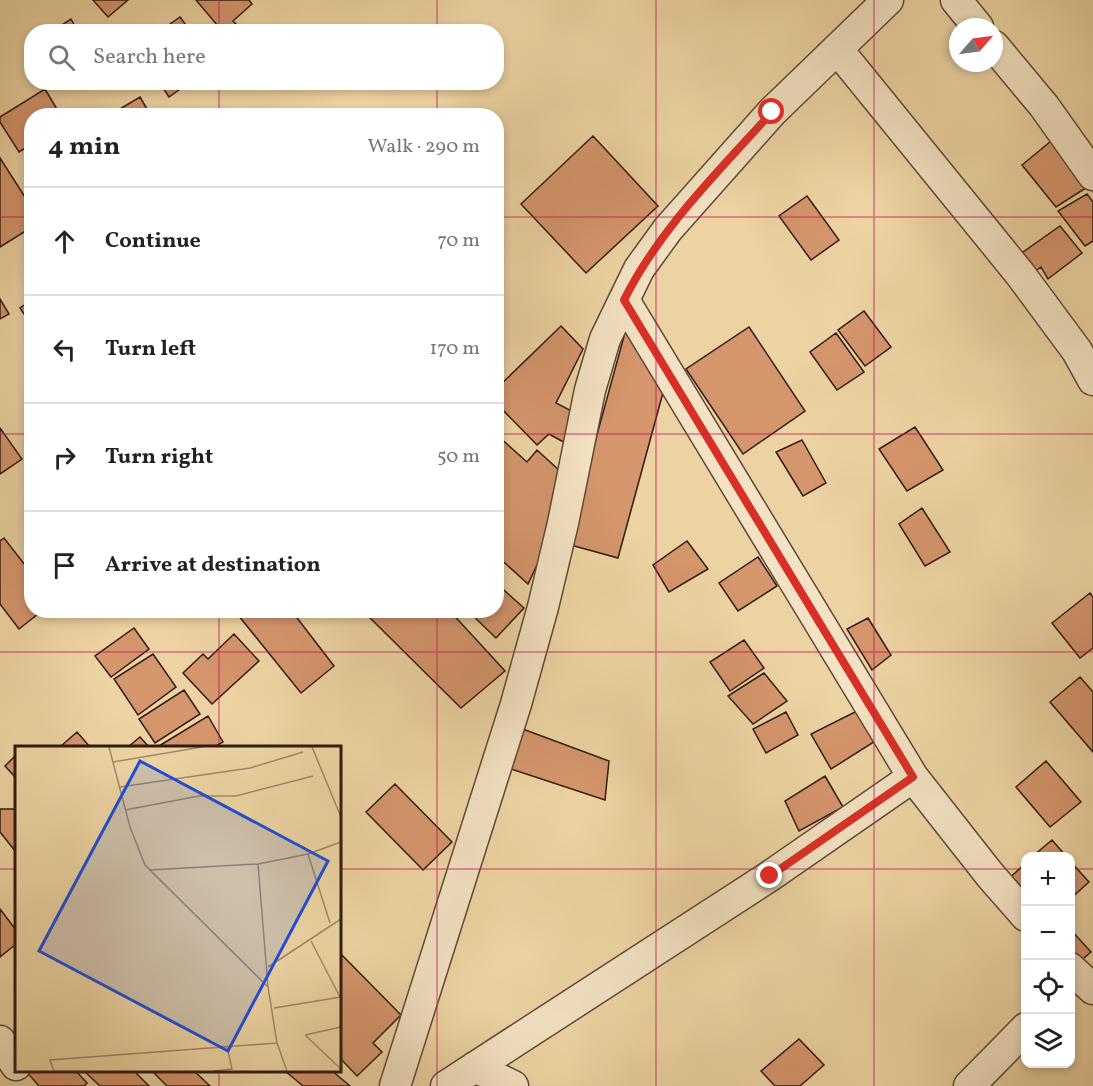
<!DOCTYPE html>
<html lang="en">
<head>
<meta charset="utf-8">
<style>
	:root { --surface:#fff; --page:#f6f6f6; --text:#222; --muted:#767676; --line:#e0e0e0 }
	body { margin:0; font-family:Vollkorn,serif; background:var(--page); color:var(--text) }
	.controls { position:absolute; right:18px; bottom:18px; display:grid; overflow:hidden; border-radius:12px; box-shadow:0 3px 9px #0003 }
	.controls button { width:54px; height:54px; display:grid; place-items:center; padding:0; border:0; border-bottom:2px solid var(--line); background:var(--surface); color:var(--text); font:30px sans-serif }
	.compass { position:absolute; left:949px; top:18px; width:54px; height:54px; border-radius:50%; background:var(--surface); box-shadow:0 3px 9px #0003; rotate:62deg }
	.stop { position:absolute; width:18px; height:18px; margin:-14px; border:4px solid #d93025; border-radius:50%; background:#fff }
	.stop.end { background:#d93025; border-color:#fff; box-shadow:0 2px 6px #0008 }
	.list { margin:0; padding:0; list-style:none }
	h2 { display:flex; justify-content:space-between; align-items:center; height:78px; margin:0; padding:0 24px; font-size:26px }
	h2 small { font-size:20px; font-weight:400; color:var(--muted) }
	.list li { display:grid; grid-template-columns:39px 1fr auto; gap:18px; align-items:center; box-sizing:border-box; height:108px; padding:0 24px; border-top:2px solid var(--line) }
	.list b { display:block; font-size:22px; white-space:nowrap }
	.list em { font-size:20px; font-style:normal; color:var(--muted) }
	.icon { flex:none; width:33px; height:33px; fill:none; stroke:currentColor; stroke-width:2; stroke-linecap:round; stroke-linejoin:round }
	.map { position:relative; flex:none; width:1093px; height:1086px; overflow:hidden }
	.search { position:absolute; background:var(--surface); box-shadow:0 3px 9px #0003; left:24px; top:24px; width:480px; height:66px; display:flex; align-items:center; gap:15px; box-sizing:border-box; padding:0 21px; border-radius:24px; color:var(--muted); font-size:22px }
	.panel { position:absolute; background:var(--surface); box-shadow:0 3px 9px #0003; left:24px; top:108px; width:480px; height:510px; border-radius:24px }
	.map>svg:first-child { display:block }
	.building { fill:#d5956d; stroke:#301b11; stroke-width:1.5 }
	.lines { fill:none; stroke-linecap:round; stroke-linejoin:round }
	.minor-casing { stroke:#5f4936; stroke-width:33 }
	.minor { stroke:#f3e2c3; stroke-width:30 }
	.route { stroke:#d93025; stroke-width:8 }
	.grid { fill:none; stroke:#c2185b; stroke-width:1.5; stroke-opacity:0.55 }
	.inset-road { fill:none; stroke:#a18969; stroke-width:1.5 }
	.view { fill:#1d4ed8; fill-opacity:0.15; stroke:#1d4ed8; stroke-width:3 }
	.inset-edge { fill:none; stroke:#301b11; stroke-width:3 }
</style>
</head>
<body>
<div class="map">
<svg width="1093" height="1086" viewBox="0 0 1093 1086">
	<rect width="100%" height="100%" fill="#edd3a3"/>
	<filter id="stains"><feTurbulence type="fractalNoise" baseFrequency=".00333" numOctaves="4"/><feColorMatrix values="0 0 0 0 .2 0 0 0 0 .09 0 0 0 0 .02 0 0 0 .5 -.17"/></filter>
	<radialGradient id="worn" r=".72"><stop offset=".6" stop-color="#630" stop-opacity="0"/><stop offset="1" stop-color="#630" stop-opacity=".3"/></radialGradient>
	<path class="building" d="M 93,0 L 128,0 L 108,17 Z
		M 196,0 L 249,0 L 252,4 L 233,21 L 240,28 L 236,32 L 223,32 Z
		M 180,17 L 191,32 L 159,32 Z
		M 71,19 L 78,32 L 51,32 Z
		M 159,82 L 190,82 L 169,97 Z
		M 45,89 L 61,116 L 32,116 L 32,144 L 19,152 L 0,122 L 0,117 Z
		M 140,97 L 151,116 L 108,116 Z
		M 593,136 L 658,206 L 586,273 L 521,204 Z
		M 1051,141 L 1089,186 L 1056,207 L 1022,165 Z
		M 0,158 L 32,208 L 32,227 L 0,247 Z
		M 1087,194 L 1093,202 L 1093,241 L 1085,246 L 1058,211 Z
		M 807,196 L 839,240 L 811,260 L 779,216 Z
		M 1060,226 L 1082,253 L 1048,279 L 1041,267 L 1030,275 L 1016,257 Z
		M 0,299 L 9,314 L 0,319 Z
		M 32,300 L 32,326 L 20,308 Z
		M 864,311 L 891,347 L 865,366 L 838,330 Z
		M 561,326 L 583,349 L 556,403 L 581,416 L 567,444 L 549,434 L 537,445 L 496,403 L 496,389 Z
		M 749,327 L 805,411 L 743,454 L 686,369 Z
		M 626,329 L 664,389 L 618,558 L 567,544 Z
		M 836,333 L 864,372 L 837,390 L 810,352 Z
		M 915,427 L 943,470 L 907,491 L 879,449 Z
		M 0,428 L 22,459 L 0,474 Z
		M 498,436 L 527,462 L 537,450 L 560,471 L 553,531 L 528,584 L 496,555 L 496,438 Z
		M 802,440 L 826,483 L 803,496 L 776,452 Z
		M 922,508 L 950,552 L 925,566 L 899,524 Z
		M 4,538 L 32,574 L 32,610 L 43,610 L 19,629 L 0,604 L 0,541 Z
		M 687,541 L 708,569 L 669,592 L 653,565 Z
		M 758,557 L 777,586 L 738,611 L 719,583 Z
		M 496,583 L 524,608 L 496,638 L 467,610 L 496,610 Z
		M 1090,593 L 1093,597 L 1093,648 L 1080,658 L 1052,623 Z
		M 234,610 L 291,610 L 334,666 L 301,693 Z
		M 362,610 L 449,610 L 505,671 L 461,708 Z
		M 868,618 L 891,655 L 872,670 L 847,629 Z
		M 134,628 L 149,649 L 111,677 L 95,656 Z
		M 234,634 L 259,661 L 212,704 L 183,673 L 203,654 L 208,659 Z
		M 744,640 L 764,668 L 730,691 L 710,662 Z
		M 153,654 L 176,687 L 138,715 L 114,679 Z
		M 764,673 L 787,701 L 753,724 L 728,696 Z
		M 1080,677 L 1093,692 L 1093,752 L 1050,702 Z
		M 184,690 L 200,714 L 155,743 L 139,719 Z
		M 859,710 L 877,740 L 831,769 L 811,734 Z
		M 786,712 L 798,735 L 766,753 L 753,729 Z
		M 208,716 L 223,742 L 214,747 L 160,747 L 159,746 Z
		M 520,728 L 609,761 L 605,800 L 508,768 Z
		M 77,732 L 90,747 L 60,747 Z
		M 140,737 L 149,747 L 128,747 Z
		M 16,755 L 16,778 L 5,766 Z
		M 1046,761 L 1081,802 L 1050,827 L 1016,787 Z
		M 825,776 L 843,807 L 799,831 L 785,801 Z
		M 395,784 L 452,842 L 423,870 L 366,812 Z
		M 0,809 L 16,809 L 16,852 L 0,832 Z
		M 1052,840 L 1066,856 L 1033,856 Z
		M 1070,861 L 1089,882 L 1070,899 Z
		M 1026,863 L 1026,906 L 1005,882 Z
		M 0,909 L 16,930 L 16,944 L 0,957 Z
		M 1070,929 L 1091,952 L 1077,964 L 1070,956 Z
		M 339,952 L 401,1015 L 373,1043 L 382,1052 L 357,1076 L 339,1057 Z
		M 799,1039 L 824,1065 L 800,1086 L 775,1086 L 761,1071 Z
		M 25,1070 L 75,1070 L 87,1083 L 84,1086 L 39,1086 Z
		M 83,1070 L 133,1070 L 149,1086 L 100,1086 Z
		M 151,1070 L 193,1070 L 210,1086 L 167,1086 Z
		M 284,1070 L 331,1070 L 350,1086 L 303,1086 Z"/>
	<g class="lines">
		<defs>
			<path id="minor" d="M 956,0 L 978,27
				M 994,46 L 1044,106 L 1093,175
				M 838,50 L 1020,274 L 1077,351 L 1093,380
				M 624,300 L 913,777 L 990,875 L 1026,916
				M 1070,968 L 1093,989
				M 0,1041 L 16,1065
				M 475,1067 L 513,1086
				M 395,1086 L 516,704 L 543,607 L 563,523 L 590,390 L 605,339 L 639,269 L 668,229 L 772,112 L 888,0
				M 446,1086 L 770,876 L 913,777
				M 969,1086 L 1026,1028"/>
		</defs>
		<use href="#minor" class="minor-casing"/>
		<use href="#minor" class="minor"/>
	</g>
	<g class="lines">
		<path class="route" d="M 770,876 L 913,777 L 624,300 C 660,228 719,171 772,112"/>
	</g>
	<path class="grid" d="M 219,0 L 219,32M 437,0 L 437,32M 656,0 L 656,1086M 874,0 L 874,1086M 219,82 L 219,116M 437,82 L 437,116M 0,217 L 32,217M 496,217 L 1093,217M 0,434 L 32,434M 496,434 L 1093,434M 219,610 L 219,747M 437,610 L 437,1086M 0,652 L 1093,652M 0,869 L 16,869M 339,869 L 1026,869M 1070,869 L 1093,869M 219,1070 L 219,1086"/>
	<g transform="translate(15 746)">
		<rect width="326" height="326" fill="#edd3a3"/>
		<path class="inset-road" d="M 94,1 L 115,81 L 130,119 L 253,241 L 262,297 L 272,325M 297,1 L 326,71M 98,16 L 187,1M 105,41 L 235,22 L 288,6M 110,64 L 184,50 L 221,50 L 298,30M 293,108 L 315,177M 243,118 L 253,241M 134,124 L 243,118 L 293,108 L 326,96M 296,195 L 325,251M 253,221 L 326,173M 259,262 L 326,251M 290,289 L 326,323M 290,289 L 326,281M 39,325 L 35,314 L 262,297M 199,325 L 217,323 L 212,300"/>
		<path class="view" d="M 125,15 L 313,115 L 213,305 L 24,205 Z"/>
		<rect width="326" height="326" class="inset-edge"/>
	</g>
	<rect width="100%" height="100%" filter="url(#stains)"/>
	<rect width="100%" height="100%" fill="url(#worn)"/>
</svg>
<div class="controls">
<button>+</button>
<button>−</button>
<button><svg class="icon" aria-label="locate" viewBox="0 0 24 24"><circle cx="12" cy="12" r="6"/><path d="M12 2v4M12 18v4M2 12h4M18 12h4"/></svg></button>
<button><svg class="icon" aria-label="layers" viewBox="0 0 24 24"><path d="M12 4l9 5-9 5-9-5zM3 14l9 5 9-5"/></svg></button>
</div>
<svg class="compass" viewBox="-18 -18 36 36"><path d="M0-13l5 13h-10z" fill="#e53935"/><path d="M0 13l5-13h-10z" fill="#767676"/></svg>
<div class="stop" style="left:772px;top:112px"></div>
<div class="stop end" style="left:770px;top:876px"></div>
<div class="search"><svg class="icon" aria-label="search" viewBox="0 0 24 24"><circle cx="10" cy="10" r="6"/><path d="M15 15l6 6"/></svg>Search here</div>
<section class="panel">
<h2>4 min<small>Walk · 290 m</small></h2>
<ul class="list">
<li><svg class="icon" aria-label="ahead" viewBox="0 0 24 24"><path d="M12 20V5M6 11l6-6 6 6"/></svg><div><b>Continue</b></div><em>70 m</em></li>
<li><svg class="icon" aria-label="left" viewBox="0 0 24 24"><path d="M17 20v-9H6M10 6l-5 5 5 5"/></svg><div><b>Turn left</b></div><em>170 m</em></li>
<li><svg class="icon" aria-label="right" viewBox="0 0 24 24"><path d="M7 20v-9h11M14 6l5 5-5 5"/></svg><div><b>Turn right</b></div><em>50 m</em></li>
<li><svg class="icon" aria-label="arrive" viewBox="0 0 24 24"><path d="M6 21V4h12l-3 4 3 4H6"/></svg><div><b>Arrive at destination</b></div></li>
</ul>
</section>
</div>
</body>
</html>
